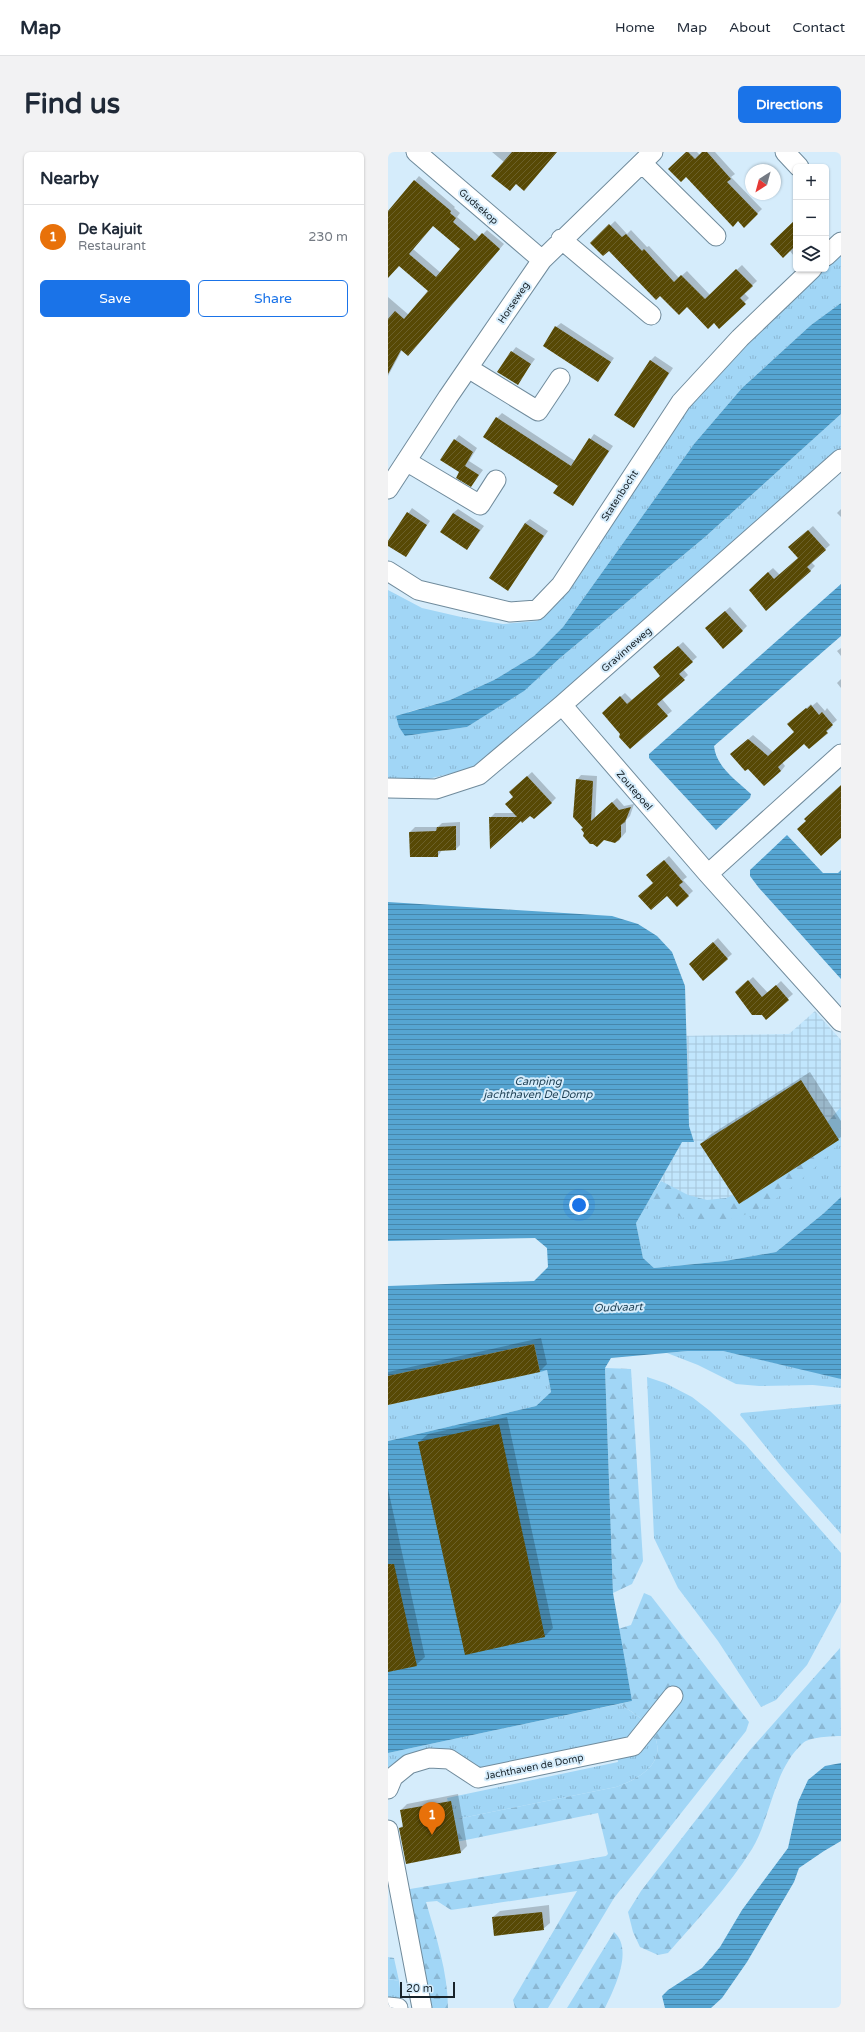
<!DOCTYPE html>
<html lang="en">
<head>
<meta charset="utf-8">
<style>
	:root { --surface:#fff; --page:#f2f2f3; --text:#1f2937; --muted:#747a83; --line:#e0e1e3; --accent:#1a73e8 }
	body { margin:0; font-family:"Varela Round",sans-serif; background:var(--page); color:var(--text) }
	.controls { position:absolute; right:12px; top:12px; display:grid; overflow:hidden; border-radius:6px; box-shadow:0 1px 3px #0004 }
	.controls button { width:36px; height:36px; display:grid; place-items:center; padding:0; border:0; border-bottom:1px solid var(--line); background:var(--surface); color:var(--text); font:20px sans-serif }
	.compass { position:absolute; left:357px; top:12px; width:36px; height:36px; border-radius:50%; background:var(--surface); box-shadow:0 1px 3px #0004; rotate:216deg }
	.scale { position:absolute; left:12px; bottom:10px; width:55px; box-sizing:border-box; padding-left:4px; border:2px solid #18232a; border-top:0; font-size:11px; line-height:14px; white-space:nowrap; color:#18232a; -webkit-text-stroke:3px #d5ecfb; paint-order:stroke }
	.you { position:absolute; left:191px; top:1053px; width:14px; height:14px; margin:-10px; border:3px solid #fff; border-radius:50%; background:#1a73e8; box-shadow:0 0 0 6px #1a73e833 }
	.badge { display:grid; place-items:center; width:26px; height:26px; border-radius:50%; background:var(--accent); color:#fff; font-size:13px; font-weight:700 }
	.pin { position:absolute; translate:-50% -33px; filter:drop-shadow(0 1px 2px #0008) }
	.pin::after { content:''; position:absolute; top:21px; width:14px; height:12px; background:inherit; clip-path:polygon(0 0,100% 0,50% 100%) }
	.list { margin:0; padding:0; list-style:none }
	h2 { display:flex; justify-content:space-between; align-items:center; height:52px; margin:0; padding:0 16px; font-size:17px }
	h2 small { font-size:13px; font-weight:400; color:var(--muted) }
	.list li { display:grid; grid-template-columns:26px 1fr auto; gap:12px; align-items:center; box-sizing:border-box; height:64px; padding:0 16px; border-top:1px solid var(--line) }
	.list b { display:block; font-size:15px; white-space:nowrap }
	.list p { margin:0; font-size:13px; white-space:nowrap; color:var(--muted) }
	.list em { font-size:13px; font-style:normal; color:var(--muted) }
	.actions { display:flex; gap:8px; padding:12px 16px }
	.actions a { flex:1; padding:9px 0; border:1px solid var(--accent); border-radius:6px; text-align:center; font-size:14px; color:var(--accent) }
	.actions .main { background:var(--accent); color:#fff }
	.icon { flex:none; width:22px; height:22px; fill:none; stroke:currentColor; stroke-width:2; stroke-linecap:round; stroke-linejoin:round }
	.map { position:relative; flex:none; width:453px; height:1856px; overflow:hidden; border-radius:6px }
	header { display:flex; align-items:center; gap:24px; box-sizing:border-box; height:56px; padding:0 20px; background:var(--surface); border-bottom:1px solid var(--line) }
	header strong { font-size:19px }
	nav { display:flex; gap:22px; margin-inline-start:auto; font-size:14px }
	.intro { display:flex; align-items:center; justify-content:space-between; box-sizing:border-box; height:96px; padding:0 24px }
	h1 { margin:0; font-size:28px }
	.button { padding:10px 18px; border-radius:6px; background:var(--accent); color:#fff; font-size:14px; font-weight:700 }
	main { display:flex; gap:24px; padding:0 24px }
	aside { flex:1; background:var(--surface); border-radius:6px; box-shadow:0 1px 3px #0004 }
	.map>svg:first-child { display:block }
	.industrial { fill:url(#industrial-grid) }
	.grass { fill:url(#grass-tufts) }
	.forest { fill:url(#forest-firs) }
	.water { fill:url(#water-rules) }
	.shadow { fill:#0003; fill-rule:evenodd }
	.building { fill:url(#building-hatch); fill-rule:evenodd }
	.lines { fill:none; stroke-linecap:round; stroke-linejoin:round }
	.street-casing { stroke:#708b9c; stroke-width:21 }
	.street { stroke:#fff; stroke-width:19 }
	.labels { text-anchor:middle; stroke-width:4; stroke-linejoin:round; paint-order:stroke }
	.street-label { font-size:10px; fill:#18232a; stroke:#d5ecfb }
	.water-label { font-size:11px; font-style:italic; fill:#1d3f53; stroke:#d5ecfb }
</style>
</head>
<body>
<header>
<strong>Map</strong>
<nav><a>Home</a><a>Map</a><a>About</a><a>Contact</a></nav>
</header>
<div class="intro"><h1>Find us</h1><a class="button">Directions</a></div>
<main>
<aside>
<h2>Nearby<small></small></h2>
<ul class="list">
<li><span class="badge" style="background:#e8710a">1</span><div><b>De Kajuit</b><p>Restaurant</p></div><em>230 m</em></li>
</ul>
<div class="actions"><a class="main">Save</a><a>Share</a></div>
</aside>
<div class="map">
<svg width="453" height="1856" viewBox="0 0 453 1856">
	<defs>
		<pattern id="industrial-grid" width="8" height="8" patternUnits="userSpaceOnUse"><rect width="8" height="8" fill="#c1e6fd"/><path d="M0 4h8M4 0v8" fill="none" stroke="#a5c5d9"/></pattern>
		<pattern id="grass-tufts" width="24" height="20" patternUnits="userSpaceOnUse"><rect width="24" height="20" fill="#a1d6f6"/><path d="M3 7l-1-3M5 7V3M7 7l1-3M15 17l-1-3M17 17v-4M19 17l1-3" fill="none" stroke="#8ab7d3"/></pattern>
		<pattern id="forest-firs" width="22" height="20" patternUnits="userSpaceOnUse"><rect width="22" height="20" fill="#a1d6f6"/><path d="M5 1l3.5 6h-7zM16 11l3.5 6h-7z" fill="#8ab7d3"/></pattern>
		<pattern id="water-rules" width="6" height="5" patternUnits="userSpaceOnUse"><rect width="6" height="5" fill="#56a5d2"/><path d="M0 2.5h6" fill="none" stroke="#4686ab"/></pattern>
		<pattern id="building-hatch" width="6" height="6" patternUnits="userSpaceOnUse"><rect width="6" height="6" fill="#574905"/><path d="M-1 1l2-2M0 6l6-6M5 7l2-2" fill="none" stroke="#6b602a"/></pattern>
	</defs>
	<rect width="100%" height="100%" fill="#d5ecfb"/>
	<path class="industrial" d="M 427,859 L 453,888 L 453,1059 L 236,1074 L 289,884 L 401,882 Z"/>
	<path class="grass" d="M 453,100 L 453,151 L 423,173 L 354,236 L 306,292 L 175,475 L 146,504 L 106,528 L 62,548 L 20,560 L 17,584 L 79,575 L 136,538 L 172,506 L 317,385 L 453,262 L 453,298 L 149,563 L 85,616 L 40,627 L 0,627 L 0,438 L 34,456 L 73,465 L 115,472 L 149,469 L 165,456 L 197,415 L 266,299 L 314,236 L 435,117 L 438,117 L 438,114 Z
		M 453,989 L 453,1045 L 436,1061 L 388,1100 L 337,1109 L 266,1116 L 255,1106 L 248,1071 L 262,1046 L 291,1064 L 387,1047 L 411,1028 Z
		M 300,1199 L 335,1199 L 449,1225 L 453,1227 L 453,1236 L 425,1233 L 371,1234 L 348,1232 L 310,1213 L 279,1201 Z
		M 159,1218 L 163,1240 L 148,1254 L 0,1289 L 0,1253 Z
		M 259,1225 L 277,1231 L 304,1245 L 322,1259 L 357,1292 L 453,1401 L 453,1450 L 419,1513 L 388,1548 L 373,1555 L 330,1489 L 290,1436 L 266,1386 Z
		M 453,1252 L 453,1382 L 394,1315 L 352,1263 L 353,1261 Z
		M 231,1552 C 243,1559 254,1566 263,1576 C 266,1580 267,1584 268,1588 C 276,1614 248,1628 228,1635 L 64,1668 L 59,1646 L 230,1610 L 226,1591 L 97,1620 L 79,1607 L 55,1597 L 0,1618 L 0,1601 Z
		M 0,1827 L 11,1829 L 14,1851 L 0,1849 Z"/>
	<path class="forest" d="M 453,955 L 453,989 C 414,1031 352,1088 291,1064 C 281,1060 271,1052 262,1046 L 273,1029 L 300,1043 L 319,1048 L 338,1046 L 356,1040 L 428,983 Z
		M 217,1216 L 243,1217 L 255,1409 L 244,1432 L 225,1441 Z
		M 256,1441 L 263,1444 L 361,1570 L 358,1579 L 226,1746 L 160,1856 L 127,1856 L 125,1848 L 189,1739 L 63,1758 L 49,1749 L 38,1750 C 48,1784 60,1821 60,1856 L 41,1856 L 16,1738 L 218,1704 L 220,1702 L 210,1661 L 68,1690 L 64,1668 L 228,1635 C 248,1628 276,1614 268,1588 C 266,1584 266,1580 263,1576 C 254,1566 243,1559 231,1552 L 244,1549 L 230,1477 L 243,1473 Z
		M 452,1496 L 453,1584 C 444,1584 421,1585 415,1591 C 385,1618 384,1663 364,1697 C 341,1734 309,1768 280,1801 L 270,1803 L 252,1795 L 245,1780 L 240,1760 L 253,1739 L 362,1598 Z
		M 226,1780 C 246,1798 226,1837 217,1856 L 179,1856 Z
		M 0,1805 L 6,1806 L 11,1829 L 0,1827 Z"/>
	<path class="water" d="M 453,151 L 453,262 L 317,385 L 172,506 L 136,539 L 79,575 L 17,584 L 11,575 L 8,564 L 62,548 L 106,528 L 146,504 L 175,475 L 306,292 L 354,236 L 423,173 Z
		M 453,432 L 453,484 L 326,594 C 328,615 349,629 363,642 L 362,646 L 328,678 L 261,606 L 261,602 Z
		M 399,683 L 435,721 L 450,721 L 453,718 L 453,827 L 371,736 L 362,724 L 362,718 Z
		M 0,750 L 224,764 L 250,772 L 269,784 L 284,800 L 297,834 L 301,974 L 306,990 L 294,990 L 248,1071 L 255,1106 L 266,1116 L 337,1109 L 388,1100 L 436,1061 L 453,1045 L 453,1227 L 335,1199 L 300,1199 L 223,1206 L 217,1216 L 225,1441 L 244,1549 L 0,1601 L 0,1289 L 148,1254 L 163,1240 L 159,1218 L 152,1220 L 146,1192 L 0,1224 L 0,1134 L 146,1129 L 160,1115 L 159,1096 L 147,1086 L 0,1089 Z
		M 453,1611 L 453,1689 L 436,1699 L 411,1716 L 406,1730 L 359,1810 L 334,1846 L 323,1856 L 277,1856 L 274,1844 L 280,1838 L 314,1816 L 332,1795 L 354,1758 L 400,1696 L 410,1650 L 420,1628 L 437,1614 Z"/>
	<path class="shadow" d="M 104,0 L 168,0 L 116,10 Z
		M 299,0 L 309,0 L 312,3 L 316,0 L 327,0 L 347,22 L 343,25 L 374,57 L 356,74 Z
		M 31,24 L 67,55 L 66,56 L 72,61 L 69,65 L 92,85 L 99,78 L 116,92 L 24,199 L 14,198 L 0,224 L 0,145 L 21,163 L 42,139 L 11,113 L 0,126 L 0,61 ZM 45,72 L 74,97 L 53,121 L 25,97 Z
		M 408,68 L 408,102 L 406,104 L 401,98 Z
		M 227,69 L 239,82 L 243,78 L 259,95 L 261,94 L 291,126 L 299,119 L 322,143 L 354,113 L 369,129 L 356,141 L 361,146 L 331,175 L 326,170 L 299,154 L 272,143 L 221,98 L 204,91 Z
		M 173,171 L 226,206 L 210,229 L 168,175 Z
		M 128,195 L 147,207 L 129,231 L 124,200 Z
		M 267,204 L 285,216 L 246,275 L 262,209 Z
		M 114,261 L 187,309 L 206,282 L 225,294 L 185,353 L 172,334 L 109,266 Z
		M 71,283 L 89,296 L 81,309 L 95,318 L 83,334 L 73,320 L 67,288 Z
		M 24,356 L 42,369 L 17,404 L 0,393 L 0,391 Z
		M 70,357 L 96,374 L 79,397 L 65,361 Z
		M 453,357 L 453,365 L 449,361 Z
		M 142,367 L 160,379 L 120,437 L 137,371 Z
		M 425,374 L 442,393 L 423,410 L 427,414 L 422,419 L 366,433 L 385,416 L 392,423 L 411,406 L 406,391 Z
		M 342,455 L 359,474 L 354,479 L 323,472 Z
		M 295,490 L 309,505 L 295,517 L 300,523 L 274,547 L 284,559 L 279,563 L 233,582 L 219,556 L 237,541 L 245,549 L 274,524 L 271,511 Z
		M 453,496 L 453,504 L 449,499 Z
		M 453,527 L 453,536 L 449,531 Z
		M 429,550 L 437,559 L 439,556 L 449,568 L 442,574 L 444,575 L 421,596 L 416,590 L 394,610 L 397,614 L 393,619 L 348,598 L 365,583 L 385,600 L 408,580 L 405,568 L 423,552 L 424,554 Z
		M 144,620 L 168,646 L 163,651 L 133,668 L 102,666 L 107,661 L 127,661 L 127,635 Z
		M 193,623 L 209,624 L 207,666 L 229,646 L 236,654 L 246,652 L 242,664 L 238,668 L 238,680 L 231,688 L 196,675 L 189,628 Z
		M 72,670 L 72,693 L 68,697 L 54,698 L 50,704 L 22,680 L 27,675 L 50,675 L 54,671 Z
		M 281,704 L 299,725 L 295,728 L 305,739 L 289,754 L 266,730 L 264,719 Z
		M 330,786 L 344,802 L 315,828 L 306,808 Z
		M 365,825 L 380,841 L 393,829 L 405,842 L 378,866 L 353,836 Z
		M 422,920 L 453,969 L 453,985 L 351,1051 L 313,992 L 322,983 Z
		M 153,1186 L 159,1212 L 152,1219 L 0,1252 L 0,1220 Z
		M 119,1265 L 165,1476 L 157,1484 L 78,1502 L 31,1290 L 40,1282 Z
		M 0,1337 L 37,1505 L 28,1513 L 0,1519 Z
		M 70,1642 L 79,1694 L 72,1701 L 12,1676 L 15,1673 L 13,1658 L 19,1652 Z
		M 161,1753 L 162,1771 L 155,1777 L 105,1765 L 112,1759 Z"/>
	<path class="building" d="M 124,0 L 169,0 L 136,39 L 128,32 L 122,39 L 103,24 Z
		M 298,0 L 300,0 L 307,7 L 314,0 L 319,0 L 343,27 L 339,30 L 370,62 L 356,76 L 350,69 L 345,75 L 298,25 L 293,30 L 280,17 Z
		M 26,28 L 63,59 L 62,61 L 68,66 L 65,70 L 87,89 L 94,81 L 112,97 L 20,204 L 13,198 L 0,222 L 0,167 L 7,159 L 16,167 L 40,139 L 11,114 L 0,126 L 0,59 ZM 45,74 L 72,97 L 48,125 L 21,102 Z
		M 408,67 L 408,93 L 395,106 L 382,92 Z
		M 221,72 L 234,85 L 238,82 L 254,99 L 256,97 L 286,130 L 293,123 L 317,147 L 348,117 L 365,134 L 352,146 L 358,152 L 331,177 L 326,171 L 320,177 L 299,155 L 291,163 L 272,144 L 268,148 L 221,99 L 215,104 L 202,91 Z
		M 167,174 L 223,210 L 210,230 L 155,194 Z
		M 123,199 L 143,212 L 130,233 L 109,220 Z
		M 262,208 L 281,221 L 246,276 L 226,263 Z
		M 108,265 L 183,314 L 201,286 L 221,299 L 185,354 L 165,341 L 170,334 L 95,285 Z
		M 66,287 L 85,300 L 77,314 L 91,323 L 83,335 L 68,326 L 71,320 L 52,308 Z
		M 19,360 L 39,373 L 18,405 L 0,394 L 0,389 Z
		M 65,361 L 92,378 L 79,398 L 52,380 Z
		M 137,371 L 156,384 L 120,439 L 101,426 Z
		M 420,378 L 438,398 L 419,415 L 423,419 L 378,459 L 361,438 L 380,420 L 386,427 L 410,406 L 400,395 Z
		M 337,459 L 355,479 L 335,497 L 317,476 Z
		M 290,494 L 305,510 L 291,522 L 297,528 L 269,552 L 280,564 L 242,597 L 231,585 L 232,582 L 214,561 L 232,544 L 239,552 L 272,524 L 265,515 Z
		M 423,553 L 431,563 L 434,560 L 445,573 L 438,579 L 440,581 L 421,597 L 416,592 L 390,615 L 393,619 L 376,634 L 360,617 L 357,619 L 342,602 L 360,587 L 380,604 L 406,580 L 399,572 L 418,556 L 419,557 Z
		M 139,624 L 164,651 L 146,667 L 142,664 L 134,671 L 133,669 L 102,697 L 101,665 L 129,665 L 117,652 L 125,645 L 121,640 Z
		M 188,627 L 205,629 L 203,669 L 224,650 L 231,658 L 243,655 L 237,670 L 233,673 L 233,685 L 231,688 L 227,691 L 216,688 L 209,695 L 205,692 L 202,692 L 195,684 L 196,681 L 193,677 L 195,676 L 185,665 Z
		M 453,633 L 453,686 L 433,704 L 409,677 L 418,669 L 416,667 Z
		M 68,674 L 68,698 L 50,699 L 50,705 L 22,705 L 21,680 L 48,679 L 49,675 Z
		M 276,708 L 295,730 L 291,733 L 301,744 L 289,755 L 279,744 L 263,758 L 250,744 L 265,731 L 258,723 Z
		M 325,790 L 340,807 L 315,829 L 301,812 Z
		M 360,828 L 374,845 L 388,833 L 401,848 L 378,868 L 374,863 L 364,863 L 347,840 Z
		M 413,928 L 451,988 L 351,1052 L 312,992 Z
		M 146,1192 L 152,1220 L 0,1253 L 0,1224 Z
		M 111,1272 L 157,1485 L 77,1503 L 30,1290 Z
		M 0,1412 L 6,1412 L 29,1514 L 0,1520 Z
		M 63,1649 L 73,1701 L 18,1712 L 11,1676 L 15,1675 L 12,1658 Z
		M 154,1760 L 156,1778 L 106,1784 L 104,1765 Z"/>
	<g class="lines">
		<defs>
			<path id="street" d="M 28,0 L 154,108
				M 397,0 L 411,15
				M 254,11 L 328,84
				M 173,87 L 263,163
				M 438,104 L 453,90
				M 80,216 L 150,259 L 172,226
				M 18,309 L 92,353 L 108,328
				M 0,337 L 60,245 L 154,108 L 265,0
				M 0,419 L 30,438 L 122,460 L 149,458 L 173,433 L 293,250 L 352,186 L 424,117
				M 174,553 L 320,722 L 453,870
				M 0,636 L 48,637 L 91,623 L 174,553 L 453,307
				M 320,722 L 453,602
				M 0,1637 L 5,1625 L 21,1612 L 41,1606 L 61,1607 L 90,1626 L 245,1594 L 285,1544
				M 0,1678 L 34,1856
				M 0,1855 L 10,1856"/>
		</defs>
		<use href="#street" class="street-casing"/>
		<use href="#street" class="street"/>
	</g>
	<g class="labels">
		<g class="street-label">
			<text transform="translate(91 54) rotate(41)" y="4">Gudsekop</text>
			<text transform="translate(125 150) rotate(-56)" y="4">Horseweg</text>
			<text transform="translate(231 343) rotate(-57)" y="4">Statenbocht</text>
			<text transform="translate(238 497) rotate(-41)" y="4">Gravinneweg</text>
			<text transform="translate(247 638) rotate(49)" y="4">Zoutepoel</text>
			<text transform="translate(146 1614) rotate(-11)" y="4">Jachthaven de Domp</text>
		</g>
		<g class="water-label">
			<text x="150" y="933">Camping<tspan x="150" dy="13">jachthaven De Domp</tspan></text>
			<text transform="translate(230 1155) rotate(-2)" y="4">Oudvaart</text>
		</g>
	</g>
</svg>
<div class="controls">
<button>+</button>
<button>−</button>
<button><svg class="icon" aria-label="layers" viewBox="0 0 24 24"><path d="M12 4l9 5-9 5-9-5zM3 14l9 5 9-5"/></svg></button>
</div>
<svg class="compass" viewBox="-18 -18 36 36"><path d="M0-13l5 13h-10z" fill="#e53935"/><path d="M0 13l5-13h-10z" fill="#747a83"/></svg>
<div class="scale">20 m</div>
<div class="you"></div>
<div class="pin badge" style="left:44px;top:1683px;background:#e8710a">1</div>
</div>
</main>
</body>
</html>
